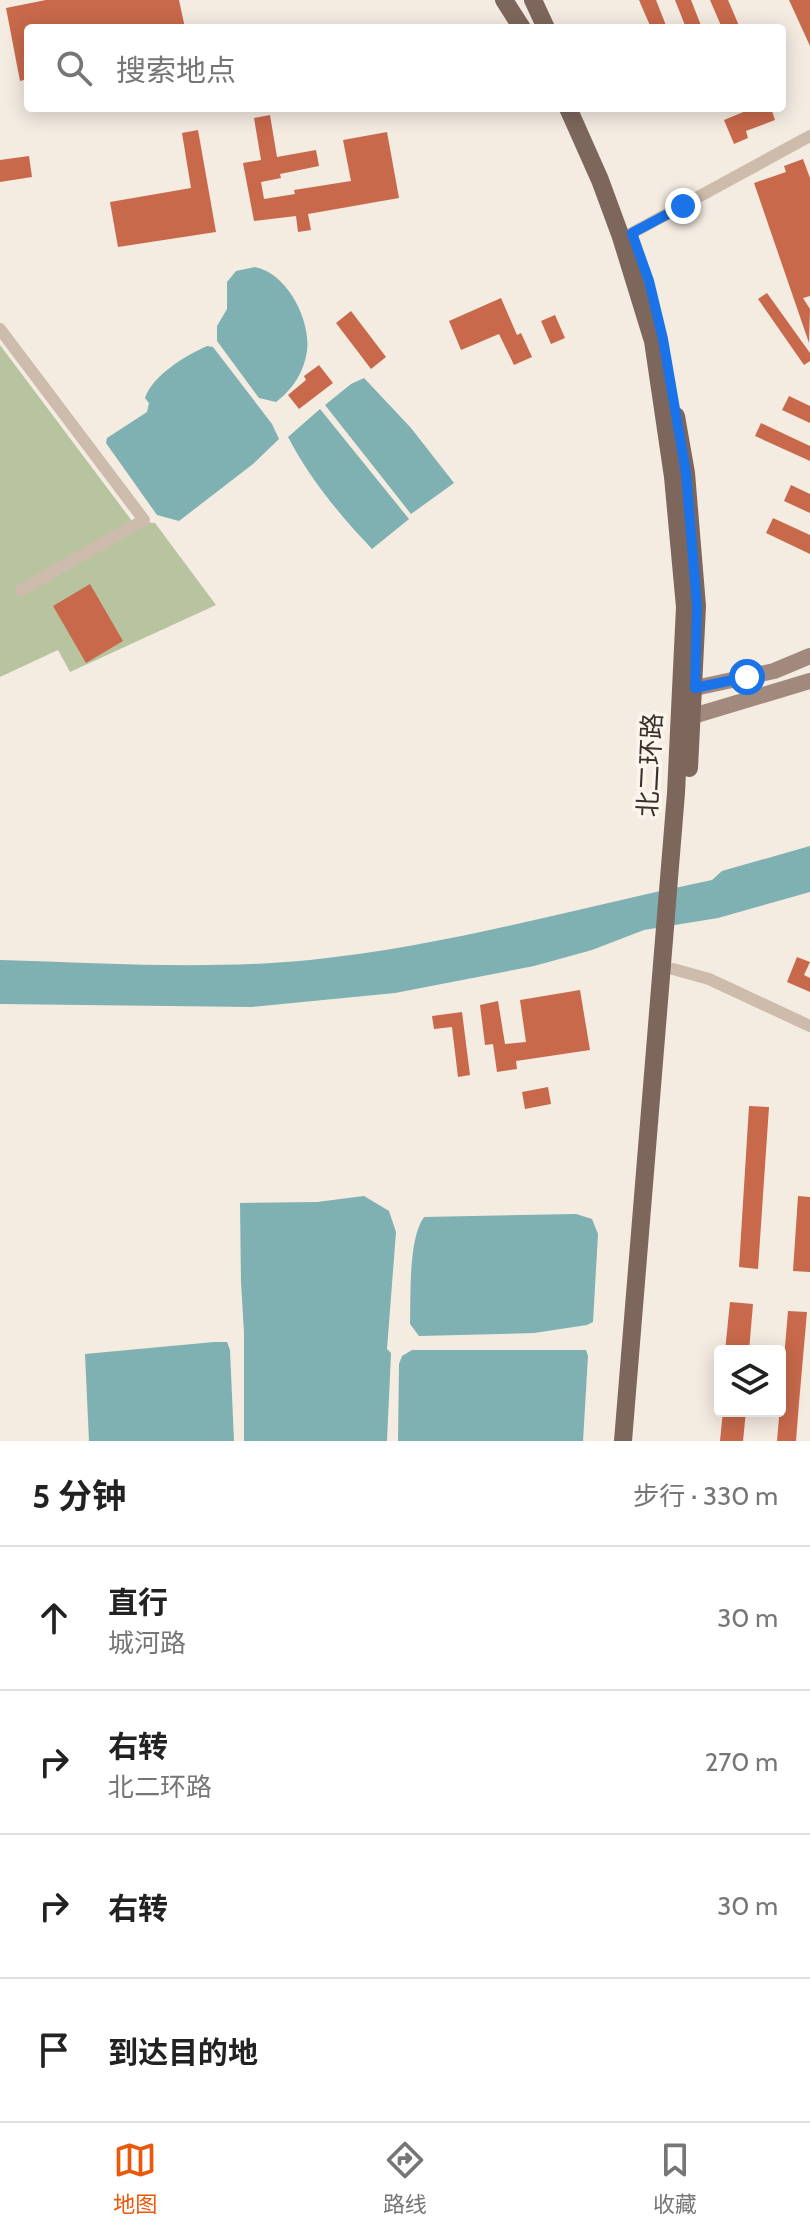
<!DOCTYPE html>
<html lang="zh">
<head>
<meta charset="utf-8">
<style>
	:root { --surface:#fff; --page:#f6f6f6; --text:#222; --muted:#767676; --line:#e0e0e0; --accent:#ea580c }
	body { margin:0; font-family:Cabin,"Noto Sans SC",sans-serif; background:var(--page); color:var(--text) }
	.controls { position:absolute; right:24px; bottom:24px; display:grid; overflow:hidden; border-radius:8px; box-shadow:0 4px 20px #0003 }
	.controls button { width:72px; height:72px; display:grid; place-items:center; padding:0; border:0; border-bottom:2px solid var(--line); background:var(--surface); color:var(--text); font:40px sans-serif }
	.stop { position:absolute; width:24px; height:24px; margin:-18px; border:6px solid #1a73e8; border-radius:50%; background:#fff }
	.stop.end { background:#1a73e8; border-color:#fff; box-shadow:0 2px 8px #0008 }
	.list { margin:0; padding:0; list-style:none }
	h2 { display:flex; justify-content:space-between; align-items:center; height:104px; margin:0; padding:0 32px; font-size:34px }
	h2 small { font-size:26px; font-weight:400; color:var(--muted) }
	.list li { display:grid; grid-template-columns:52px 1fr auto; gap:24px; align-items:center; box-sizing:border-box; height:144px; padding:0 32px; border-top:2px solid var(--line) }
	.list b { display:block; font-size:30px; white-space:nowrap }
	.list p { margin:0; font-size:26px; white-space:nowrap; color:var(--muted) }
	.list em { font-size:26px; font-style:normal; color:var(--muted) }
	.icon { flex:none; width:44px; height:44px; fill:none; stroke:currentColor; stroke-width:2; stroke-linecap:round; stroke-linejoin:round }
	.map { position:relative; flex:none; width:810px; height:1441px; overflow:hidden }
	.search { position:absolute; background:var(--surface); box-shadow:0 4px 20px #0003; left:24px; right:24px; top:24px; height:88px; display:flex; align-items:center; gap:20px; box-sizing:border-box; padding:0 28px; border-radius:8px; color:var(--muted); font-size:30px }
	.sheet { height:680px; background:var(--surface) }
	nav { display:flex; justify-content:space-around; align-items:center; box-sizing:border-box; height:112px; border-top:2px solid var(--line); background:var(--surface); font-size:22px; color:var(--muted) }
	nav a { display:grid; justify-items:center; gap:4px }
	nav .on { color:var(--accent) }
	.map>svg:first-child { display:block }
	.green { fill:#b8c4a0 }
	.water { fill:#7fb0b2 }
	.building { fill:#c8694b }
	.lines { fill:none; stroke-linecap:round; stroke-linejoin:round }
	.minor { stroke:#cdbbac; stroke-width:12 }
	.secondary { stroke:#a18a7d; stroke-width:16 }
	.primary { stroke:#7d675c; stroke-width:18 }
	.route { stroke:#1a73e8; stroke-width:10 }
	.labels { text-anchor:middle; stroke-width:7; stroke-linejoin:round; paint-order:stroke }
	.street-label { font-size:26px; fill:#3b302b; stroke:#fbf5ee }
</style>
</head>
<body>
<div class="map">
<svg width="810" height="1441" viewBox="0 0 810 1441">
	<rect width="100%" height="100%" fill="#f4ebe1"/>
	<path class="green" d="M 0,345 L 132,521 L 155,523 L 216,605 L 70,672 L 58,650 L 0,677 Z"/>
	<path class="water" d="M 255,267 C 287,273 311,320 307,351 C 304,372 293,389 276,402 L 259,398 L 217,341 L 217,326 L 227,309 L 227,282 L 236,271 Z
		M 207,346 L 213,347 L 272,424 L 279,439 L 253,464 L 179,521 L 157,515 L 106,443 L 107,438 L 147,412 L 149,403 L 145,398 C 153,375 185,356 207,346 Z
		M 364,378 L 411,428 L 454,483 L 411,514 L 325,405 L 351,384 Z
		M 320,409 L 409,519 L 372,549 C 339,514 310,479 288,437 Z
		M 810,846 L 810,892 L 718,918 L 644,930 L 592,950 L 534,966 L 395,993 L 252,1007 L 0,1004 L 0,960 C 103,963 207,970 310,960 C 441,947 569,910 698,883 L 712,880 L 722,871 Z
		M 364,1196 L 389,1211 L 396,1232 L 387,1349 L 391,1353 L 387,1441 L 244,1441 L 244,1333 L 241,1282 L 240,1203 L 317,1202 Z
		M 576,1214 L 592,1219 L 598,1234 L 593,1322 L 587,1325 L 534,1333 L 419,1336 L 410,1324 C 411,1297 408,1239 424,1217 Z
		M 214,1342 L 227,1342 L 230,1350 L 234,1441 L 89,1441 L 85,1354 Z
		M 412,1350 L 586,1350 L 588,1356 L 583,1441 L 398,1441 L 399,1364 L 402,1356 Z"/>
	<path class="building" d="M 46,0 L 179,0 L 185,28 L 28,28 L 28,79 L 20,81 L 6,8 Z
		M 639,0 L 656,0 L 667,28 L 651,28 Z
		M 675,0 L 691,0 L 702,28 L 686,28 Z
		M 710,0 L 728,0 L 740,28 L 722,28 Z
		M 789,0 L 810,0 L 810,46 Z
		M 753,108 L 771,108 L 775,120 L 746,131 L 748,138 L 734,144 L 724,120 Z
		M 270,115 L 277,157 L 316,150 L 319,166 L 280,174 L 281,178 L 261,182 L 264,199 L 295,194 L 294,190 L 351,181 L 343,140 L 387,132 L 399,198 L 308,214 L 311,230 L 298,232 L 296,216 L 254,221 L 243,163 L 261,160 L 254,118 Z
		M 198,130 L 216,232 L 118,247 L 110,202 L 191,188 L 182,133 Z
		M 29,156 L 32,177 L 0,182 L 0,160 Z
		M 803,159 L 810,178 L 810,296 L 803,298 L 810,309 L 809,343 L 754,183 L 786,172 L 784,166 Z
		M 767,293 L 810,353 L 810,361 L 804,365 L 758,299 Z
		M 501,298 L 517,335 L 521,333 L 532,357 L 514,365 L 499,334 L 461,350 L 449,321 Z
		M 351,311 L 386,357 L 371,369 L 336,323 Z
		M 555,315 L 565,338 L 551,344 L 541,321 Z
		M 319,365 L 333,383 L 299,409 L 288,395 L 306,380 L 304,376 Z
		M 789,396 L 810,406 L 810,423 L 782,410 Z
		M 761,423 L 810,446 L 810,461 L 755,436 Z
		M 791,485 L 810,494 L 810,513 L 784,501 Z
		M 773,518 L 810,535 L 810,554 L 766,533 Z
		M 90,584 L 123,641 L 86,663 L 53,606 Z
		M 797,957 L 810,962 L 804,975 L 810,978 L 810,992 L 787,982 Z
		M 580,990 L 590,1050 L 516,1061 L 517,1069 L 497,1072 L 493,1044 L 485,1045 L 480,1005 L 498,1001 L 505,1044 L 526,1042 L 520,1000 Z
		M 462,1012 L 470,1075 L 458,1077 L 452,1027 L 434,1029 L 432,1016 Z
		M 548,1087 L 551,1104 L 525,1109 L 522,1092 Z
		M 749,1106 L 769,1107 L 758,1269 L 739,1267 Z
		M 798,1196 L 810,1197 L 810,1272 L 793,1271 Z
		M 730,1302 L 753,1304 L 749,1351 L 725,1351 Z
		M 788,1311 L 807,1312 L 799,1403 L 796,1441 L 777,1441 Z
		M 723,1411 L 746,1411 L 743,1441 L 720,1441 Z"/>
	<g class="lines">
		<path class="minor" d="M 632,233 L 810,136
			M 0,329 L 144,520 L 21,590
			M 673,969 L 709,979 L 810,1026"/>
		<path class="secondary" d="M 695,688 L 774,671 L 810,656
			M 693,716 L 810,681"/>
		<path class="primary" d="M 504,0 L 522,28
			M 533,0 L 546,28
			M 568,108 L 600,180 L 621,237 L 653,341 L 673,477 L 685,607 L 676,793 L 623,1441
			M 676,416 L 686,473 L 697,606 L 689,768"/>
	</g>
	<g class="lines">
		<path class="route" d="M 683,206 L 632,233 L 649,281 L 663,339 L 686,473 L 697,606 L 695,688 L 747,677"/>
	</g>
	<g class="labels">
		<g class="street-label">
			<text transform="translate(650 765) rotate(-87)" y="9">北二环路</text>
		</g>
	</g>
</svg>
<div class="controls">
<button><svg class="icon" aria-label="layers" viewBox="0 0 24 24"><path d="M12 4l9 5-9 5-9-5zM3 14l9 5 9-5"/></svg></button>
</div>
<div class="stop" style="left:747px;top:677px"></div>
<div class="stop end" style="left:683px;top:206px"></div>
<div class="search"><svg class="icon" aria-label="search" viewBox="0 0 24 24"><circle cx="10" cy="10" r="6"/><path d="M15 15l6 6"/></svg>搜索地点</div>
</div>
<section class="sheet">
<h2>5 分钟<small>步行 · 330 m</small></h2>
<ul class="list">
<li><svg class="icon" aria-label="ahead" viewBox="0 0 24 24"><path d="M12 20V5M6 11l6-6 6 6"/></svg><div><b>直行</b><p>城河路</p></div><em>30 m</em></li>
<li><svg class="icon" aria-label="right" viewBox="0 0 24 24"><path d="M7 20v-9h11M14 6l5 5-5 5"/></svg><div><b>右转</b><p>北二环路</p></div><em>270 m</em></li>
<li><svg class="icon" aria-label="right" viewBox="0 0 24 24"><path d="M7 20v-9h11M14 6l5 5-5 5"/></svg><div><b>右转</b></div><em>30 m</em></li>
<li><svg class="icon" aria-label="arrive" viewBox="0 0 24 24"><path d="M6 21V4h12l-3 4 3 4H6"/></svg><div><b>到达目的地</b></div></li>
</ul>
</section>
<nav>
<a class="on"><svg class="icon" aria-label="map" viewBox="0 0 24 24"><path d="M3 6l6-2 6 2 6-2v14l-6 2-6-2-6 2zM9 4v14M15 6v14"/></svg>地图</a>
<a><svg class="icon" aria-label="directions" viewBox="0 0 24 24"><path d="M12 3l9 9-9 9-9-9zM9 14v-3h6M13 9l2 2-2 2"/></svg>路线</a>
<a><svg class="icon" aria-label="saved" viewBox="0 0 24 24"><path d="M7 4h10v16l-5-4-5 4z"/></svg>收藏</a>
</nav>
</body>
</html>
